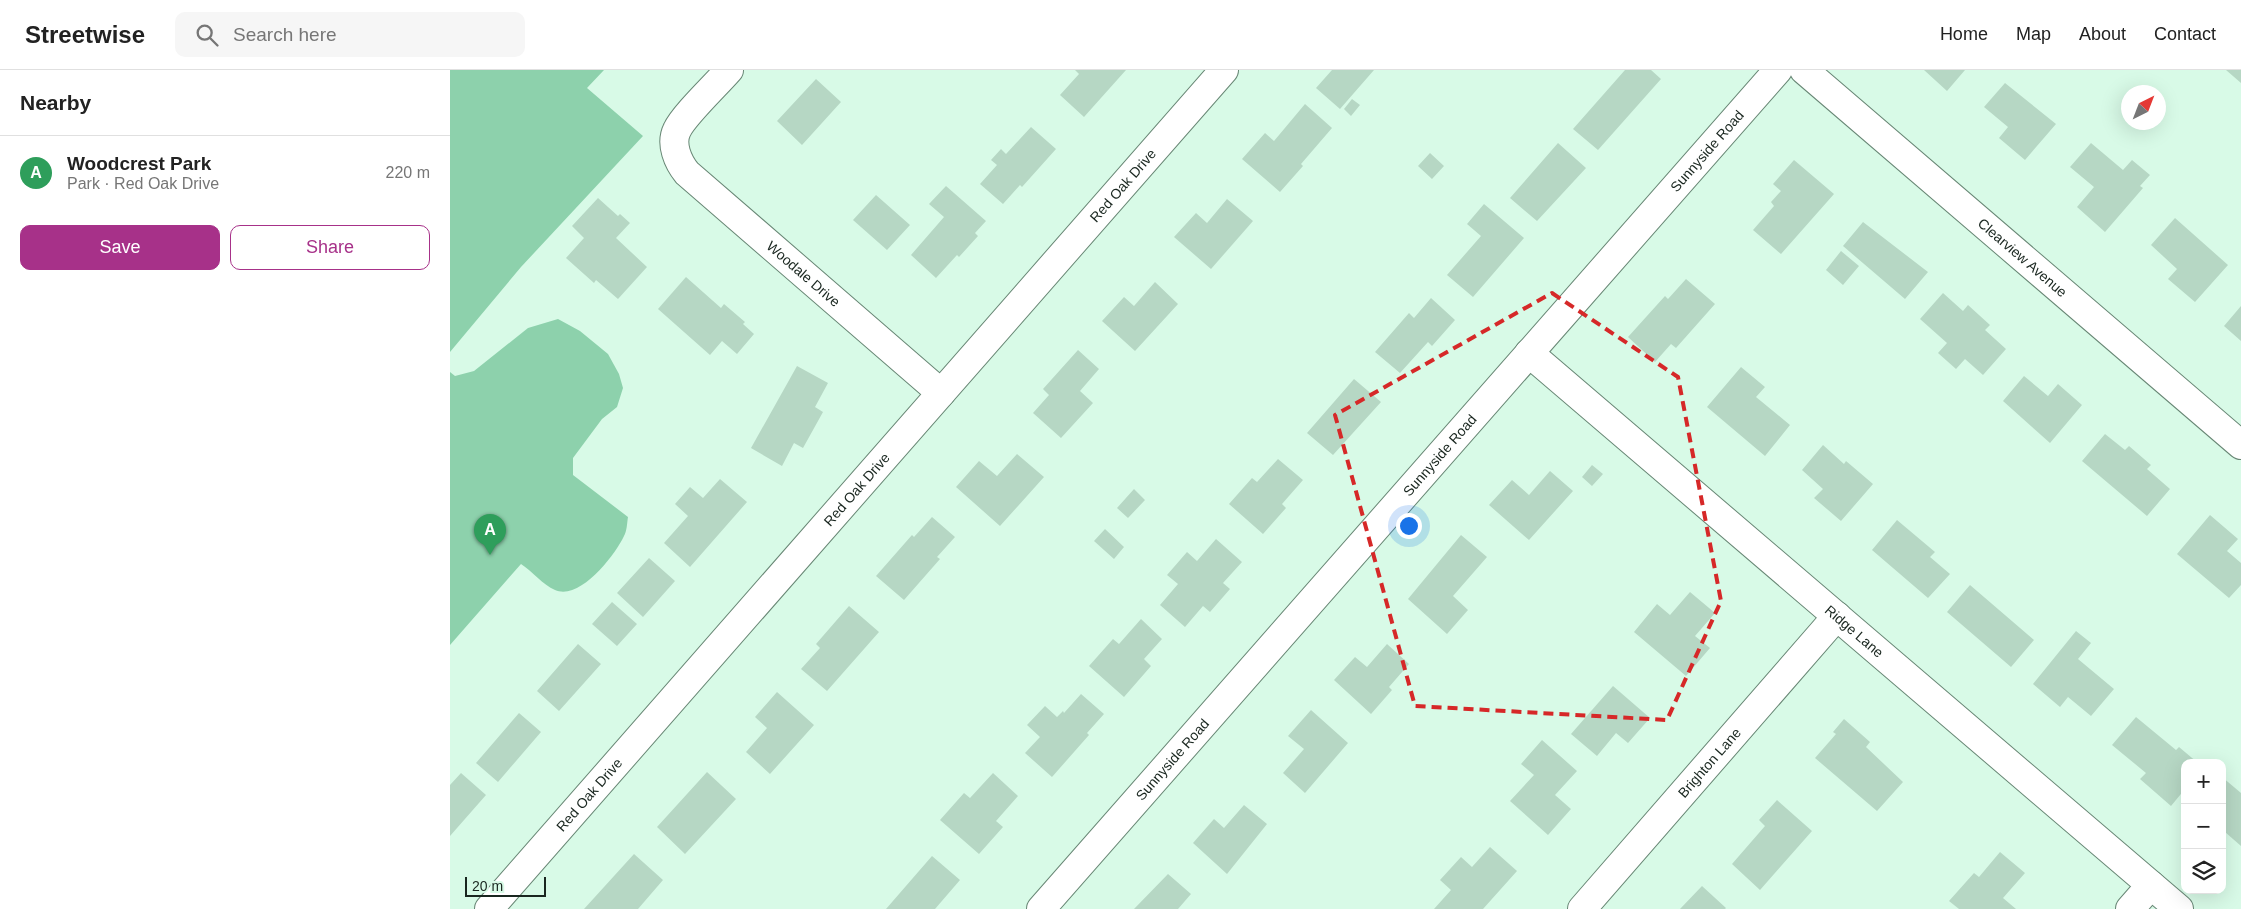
<!DOCTYPE html>
<html lang="en">
<head>
<meta charset="utf-8">
<style>
	:root { --surface:#fff; --page:#f6f6f6; --text:#222; --muted:#767676; --line:#e0e0e0; --accent:#a73189 }
	body { margin:0; font-family:Helvetica,sans-serif; background:var(--page); color:var(--text) }
	.controls { position:absolute; right:15px; bottom:15px; display:grid; overflow:hidden; border-radius:10px; box-shadow:0 5px 20px #0002 }
	.controls button { width:45px; height:45px; display:grid; place-items:center; padding:0; border:0; border-bottom:1px solid var(--line); background:var(--surface); color:var(--text); font:25px sans-serif }
	.compass { position:absolute; left:1671px; top:15px; width:45px; height:45px; border-radius:50%; background:var(--surface); box-shadow:0 5px 20px #0002; rotate:42deg }
	.scale { position:absolute; left:15px; bottom:12px; width:81px; box-sizing:border-box; padding-left:5px; border:2px solid #19261f; border-top:0; font-size:14px; line-height:18px; white-space:nowrap; color:#19261f; -webkit-text-stroke:4px #d8fae7; paint-order:stroke }
	.you { position:absolute; left:958px; top:455px; width:18px; height:18px; margin:-12px; border:4px solid #fff; border-radius:50%; background:#1a73e8; box-shadow:0 0 0 8px #1a73e833 }
	.badge { display:grid; place-items:center; width:32px; height:32px; border-radius:50%; background:var(--accent); color:#fff; font-size:16px; font-weight:700 }
	.pin { position:absolute; translate:-50% -41px; filter:drop-shadow(0 1px 2px #0008) }
	.pin::after { content:''; position:absolute; top:26px; width:18px; height:15px; background:inherit; clip-path:polygon(0 0,100% 0,50% 100%) }
	.list { margin:0; padding:0; list-style:none }
	h2 { display:flex; justify-content:space-between; align-items:center; height:65px; margin:0; padding:0 20px; font-size:21px }
	h2 small { font-size:16px; font-weight:400; color:var(--muted) }
	.list li { display:grid; grid-template-columns:32px 1fr auto; gap:15px; align-items:center; box-sizing:border-box; height:75px; padding:0 20px; border-top:1px solid var(--line) }
	.list b { display:block; font-size:19px; white-space:nowrap }
	.list p { margin:0; font-size:16px; white-space:nowrap; color:var(--muted) }
	.list em { font-size:16px; font-style:normal; color:var(--muted) }
	.actions { display:flex; gap:10px; padding:15px 20px }
	.actions a { flex:1; padding:11px 0; border:1px solid var(--accent); border-radius:10px; text-align:center; font-size:18px; color:var(--accent) }
	.actions .main { background:var(--accent); color:#fff }
	.icon { flex:none; width:28px; height:28px; fill:none; stroke:currentColor; stroke-width:2; stroke-linecap:round; stroke-linejoin:round }
	.map { position:relative; flex:none; width:1791px; height:839px; overflow:hidden }
	header { display:flex; align-items:center; gap:30px; box-sizing:border-box; height:70px; padding:0 25px; background:var(--surface); border-bottom:1px solid var(--line) }
	header strong { font-size:24px }
	nav { display:flex; gap:28px; margin-inline-start:auto; font-size:18px }
	.search { width:350px; height:45px; background:var(--page); display:flex; align-items:center; gap:12px; box-sizing:border-box; padding:0 18px; border-radius:10px; color:var(--muted); font-size:19px }
	main { display:flex }
	aside { flex:1; background:var(--surface) }
	.map>svg:first-child { display:block }
	.green { fill:#8dd1ac }
	.building { fill:#b6d7c4 }
	.lines { fill:none; stroke-linecap:round; stroke-linejoin:round }
	.minor-casing { stroke:#688775; stroke-width:30 }
	.minor { stroke:#fff; stroke-width:28 }
	.marked { fill:none; stroke:#d62828; stroke-width:4; stroke-dasharray:10 6; stroke-linejoin:round }
	.labels { text-anchor:middle; stroke-width:4; stroke-linejoin:round; paint-order:stroke }
	.street-label { font-size:14px; fill:#19261f; stroke:#d8fae7 }
</style>
</head>
<body>
<header>
<strong>Streetwise</strong>
<div class="search"><svg class="icon" aria-label="search" viewBox="0 0 24 24"><circle cx="10" cy="10" r="6"/><path d="M15 15l6 6"/></svg>Search here</div>
<nav><a>Home</a><a>Map</a><a>About</a><a>Contact</a></nav>
</header>
<main>
<aside>
<h2>Nearby<small></small></h2>
<ul class="list">
<li><span class="badge" style="background:#2e9e5b">A</span><div><b>Woodcrest Park</b><p>Park · Red Oak Drive</p></div><em>220 m</em></li>
</ul>
<div class="actions"><a class="main">Save</a><a>Share</a></div>
</aside>
<div class="map">
<svg width="1791" height="839" viewBox="0 0 1791 839">
	<rect width="100%" height="100%" fill="#d8fae7"/>
	<path class="green" d="M 0,0 L 154,0 L 137,18 L 193,66 L 71,197 L 0,282 Z
		M 108,249 L 130,261 L 158,284 L 169,304 L 173,318 L 167,337 L 152,349 L 123,388 L 123,405 L 178,447 C 177,453 177,461 174,466 C 165,485 130,531 105,520 C 93,515 82,501 71,494 L 0,575 L 0,302 L 5,306 L 24,301 L 78,258 Z"/>
	<path class="building" d="M 625,0 L 676,0 L 634,47 L 610,25 L 629,4 Z
		M 882,0 L 924,0 L 890,39 L 866,18 Z
		M 1175,0 L 1201,0 L 1211,9 L 1148,80 L 1123,59 Z
		M 1474,0 L 1515,0 L 1497,21 Z
		M 1776,0 L 1791,0 L 1791,13 Z
		M 366,9 L 391,32 L 352,75 L 327,51 Z
		M 1555,13 L 1606,54 L 1575,90 L 1549,68 L 1558,57 L 1534,37 Z
		M 902,29 L 910,35 L 901,46 L 894,39 Z
		M 855,34 L 882,58 L 851,94 L 853,96 L 830,122 L 792,89 L 815,63 L 824,71 Z
		M 581,57 L 606,79 L 572,117 L 570,115 L 553,134 L 530,114 L 547,95 L 541,90 L 551,79 L 556,84 Z
		M 1108,73 L 1136,98 L 1087,151 L 1060,128 Z
		M 1641,73 L 1673,100 L 1682,90 L 1700,105 L 1690,116 L 1693,118 L 1655,162 L 1627,137 L 1644,117 L 1620,97 Z
		M 980,83 L 994,96 L 982,109 L 968,96 Z
		M 1344,90 L 1384,124 L 1331,184 L 1303,160 L 1324,136 L 1321,132 L 1331,121 L 1323,114 Z
		M 496,116 L 536,151 L 525,163 L 528,166 L 509,187 L 507,185 L 486,208 L 461,185 L 494,147 L 479,134 Z
		M 426,125 L 460,155 L 437,180 L 403,150 Z
		M 148,128 L 168,146 L 170,144 L 180,153 L 166,168 L 197,197 L 168,229 L 146,210 L 144,213 L 116,188 L 134,168 L 122,156 Z
		M 777,129 L 803,151 L 761,199 L 724,167 L 746,143 L 757,153 Z
		M 1034,134 L 1074,168 L 1023,227 L 997,205 L 1031,166 L 1017,154 Z
		M 1725,148 L 1778,195 L 1745,232 L 1718,209 L 1727,199 L 1701,175 Z
		M 1413,152 L 1478,202 L 1455,229 L 1393,176 Z
		M 1391,181 L 1409,196 L 1393,215 L 1376,200 Z
		M 236,207 L 271,238 L 274,234 L 295,252 L 293,254 L 304,264 L 287,284 L 272,271 L 260,285 L 208,239 Z
		M 1236,209 L 1265,234 L 1226,278 L 1221,274 L 1205,292 L 1178,267 L 1215,226 L 1218,229 Z
		M 705,212 L 728,234 L 685,281 L 652,251 L 674,227 L 684,236 Z
		M 1493,223 L 1513,241 L 1518,235 L 1540,255 L 1535,260 L 1556,279 L 1533,305 L 1515,289 L 1506,299 L 1488,283 L 1497,273 L 1470,249 Z
		M 981,228 L 1005,250 L 982,276 L 978,272 L 950,303 L 925,282 L 959,243 L 964,248 Z
		M 1791,236 L 1791,271 L 1774,256 Z
		M 628,280 L 649,299 L 630,321 L 643,333 L 611,368 L 583,343 L 599,325 L 593,319 Z
		M 347,296 L 378,313 L 365,337 L 373,342 L 353,378 L 344,373 L 332,396 L 301,378 Z
		M 1291,297 L 1315,317 L 1306,327 L 1340,355 L 1315,386 L 1257,337 Z
		M 1574,306 L 1598,326 L 1608,314 L 1632,335 L 1600,373 L 1553,331 Z
		M 904,309 L 931,332 L 883,385 L 857,363 Z
		M 1655,364 L 1675,380 L 1679,376 L 1701,395 L 1697,399 L 1720,419 L 1697,446 L 1632,391 Z
		M 1373,375 L 1394,394 L 1396,391 L 1423,414 L 1391,451 L 1364,428 L 1373,419 L 1352,400 Z
		M 567,384 L 594,407 L 550,456 L 506,417 L 529,391 L 547,406 Z
		M 828,389 L 853,410 L 832,434 L 836,438 L 813,464 L 779,434 L 802,408 L 807,412 Z
		M 1142,395 L 1153,404 L 1142,416 L 1132,407 Z
		M 1100,401 L 1123,421 L 1079,470 L 1039,435 L 1062,410 L 1079,425 Z
		M 270,409 L 297,432 L 240,497 L 214,473 L 238,446 L 225,434 L 240,417 L 253,428 Z
		M 684,419 L 695,430 L 678,448 L 667,438 Z
		M 1760,445 L 1788,469 L 1777,481 L 1791,493 L 1791,515 L 1779,528 L 1727,484 Z
		M 482,447 L 505,467 L 487,487 L 490,489 L 454,530 L 426,506 L 462,465 L 464,467 Z
		M 1447,450 L 1485,482 L 1480,487 L 1500,504 L 1478,528 L 1422,480 Z
		M 655,459 L 674,477 L 664,489 L 644,471 Z
		M 1011,465 L 1037,487 L 1003,526 L 1018,540 L 997,564 L 958,529 Z
		M 766,469 L 792,492 L 773,513 L 780,519 L 760,542 L 753,536 L 735,557 L 710,535 L 728,514 L 717,505 L 737,482 L 747,491 Z
		M 199,488 L 225,511 L 193,547 L 167,523 Z
		M 1520,515 L 1584,570 L 1561,597 L 1497,542 Z
		M 1240,522 L 1265,543 L 1245,566 L 1260,578 L 1236,606 L 1184,562 L 1207,534 L 1220,545 Z
		M 162,532 L 187,554 L 167,576 L 142,554 Z
		M 399,536 L 429,562 L 377,621 L 351,599 L 370,578 L 366,574 Z
		M 691,549 L 712,569 L 694,589 L 701,596 L 674,627 L 639,596 L 663,569 L 669,574 Z
		M 1626,561 L 1641,573 L 1628,589 L 1664,619 L 1641,646 L 1618,627 L 1610,637 L 1583,614 Z
		M 128,574 L 151,594 L 109,641 L 87,621 Z
		M 937,574 L 959,594 L 939,617 L 942,620 L 921,644 L 884,610 L 905,587 L 917,597 Z
		M 1163,616 L 1200,648 L 1178,673 L 1166,663 L 1147,686 L 1121,664 Z
		M 327,622 L 364,655 L 320,704 L 296,682 L 317,658 L 305,647 Z
		M 631,624 L 654,644 L 637,663 L 639,665 L 602,707 L 575,683 L 590,667 L 577,655 L 595,636 L 607,647 L 613,641 L 614,643 Z
		M 861,640 L 898,673 L 855,723 L 833,703 L 854,679 L 838,666 Z
		M 69,643 L 91,662 L 48,712 L 26,693 Z
		M 1686,647 L 1726,680 L 1729,677 L 1748,693 L 1735,693 L 1735,719 L 1721,736 L 1690,709 L 1696,703 L 1662,675 Z
		M 1394,649 L 1420,672 L 1416,677 L 1453,712 L 1427,741 L 1365,688 L 1386,664 L 1383,662 Z
		M 1092,670 L 1127,701 L 1105,725 L 1121,739 L 1098,765 L 1060,731 L 1084,705 L 1071,694 Z
		M 257,702 L 286,729 L 235,784 L 207,757 Z
		M 11,703 L 36,725 L 0,766 L 0,715 Z
		M 543,703 L 568,726 L 546,751 L 553,757 L 529,784 L 490,750 L 514,723 L 520,728 Z
		M 1772,707 L 1791,723 L 1791,776 L 1775,762 L 1772,765 Z
		M 1327,730 L 1362,761 L 1310,820 L 1282,794 L 1315,756 L 1309,750 Z
		M 794,735 L 817,754 L 777,804 L 743,773 L 764,749 L 774,758 Z
		M 1040,777 L 1067,801 L 1033,839 L 984,839 L 1001,820 L 990,810 L 1011,787 L 1022,797 Z
		M 1550,782 L 1575,803 L 1553,828 L 1566,839 L 1509,839 L 1499,831 L 1524,803 L 1529,807 Z
		M 184,784 L 213,810 L 188,839 L 134,839 Z
		M 482,786 L 510,810 L 485,839 L 436,839 Z
		M 718,804 L 741,824 L 728,839 L 684,839 Z
		M 1252,816 L 1276,838 L 1275,839 L 1230,839 Z"/>
	<g class="lines">
		<defs>
			<g id="minor">
				<path id="s1" d="M 279,0 C 267,14 234,45 227,60 C 220,74 228,92 237,103 L 491,323"/>
				<path id="s2" d="M 1354,0 L 1791,375"/>
				<path id="s3" d="M 1079,283 L 1729,839"/>
				<path id="s4" d="M 39,839 L 774,0"/>
				<path id="s5" d="M 591,839 L 1328,0"/>
				<path id="s6" d="M 1132,839 L 1387,546"/>
				<path d="M 1680,839 L 1701,815"/>
			</g>
		</defs>
		<use href="#minor" class="minor-casing"/>
		<use href="#minor" class="minor"/>
	</g>
	<path class="marked" d="M 1102,223 L 1228,307 L 1271,531 L 1217,650 L 965,636 L 885,345 Z"/>
	<g class="labels">
		<g class="street-label">
			<text dy="5" stroke="none"><textPath href="#s5" startOffset="1009">Sunnyside Road</textPath></text>
			<text dy="5" stroke="none"><textPath href="#s4" startOffset="962">Red Oak Drive</textPath></text>
			<text dy="5" stroke="none"><textPath href="#s2" startOffset="288">Clearview Avenue</textPath></text>
			<text dy="5" stroke="none"><textPath href="#s1" startOffset="280">Woodale Drive</textPath></text>
			<text dy="5" stroke="none"><textPath href="#s5" startOffset="604">Sunnyside Road</textPath></text>
			<text dy="5" stroke="none"><textPath href="#s4" startOffset="558">Red Oak Drive</textPath></text>
			<text dy="5" stroke="none"><textPath href="#s3" startOffset="428">Ridge Lane</textPath></text>
			<text dy="5" stroke="none"><textPath href="#s5" startOffset="199">Sunnyside Road</textPath></text>
			<text dy="5" stroke="none"><textPath href="#s6" startOffset="194">Brighton Lane</textPath></text>
			<text dy="5" stroke="none"><textPath href="#s4" startOffset="152">Red Oak Drive</textPath></text>
		</g>
	</g>
</svg>
<div class="controls">
<button>+</button>
<button>−</button>
<button><svg class="icon" aria-label="layers" viewBox="0 0 24 24"><path d="M12 4l9 5-9 5-9-5zM3 14l9 5 9-5"/></svg></button>
</div>
<svg class="compass" viewBox="-18 -18 36 36"><path d="M0-13l5 13h-10z" fill="#e53935"/><path d="M0 13l5-13h-10z" fill="#767676"/></svg>
<div class="scale">20 m</div>
<div class="you"></div>
<div class="pin badge" style="left:40px;top:485px;background:#2e9e5b">A</div>
</div>
</main>
</body>
</html>
